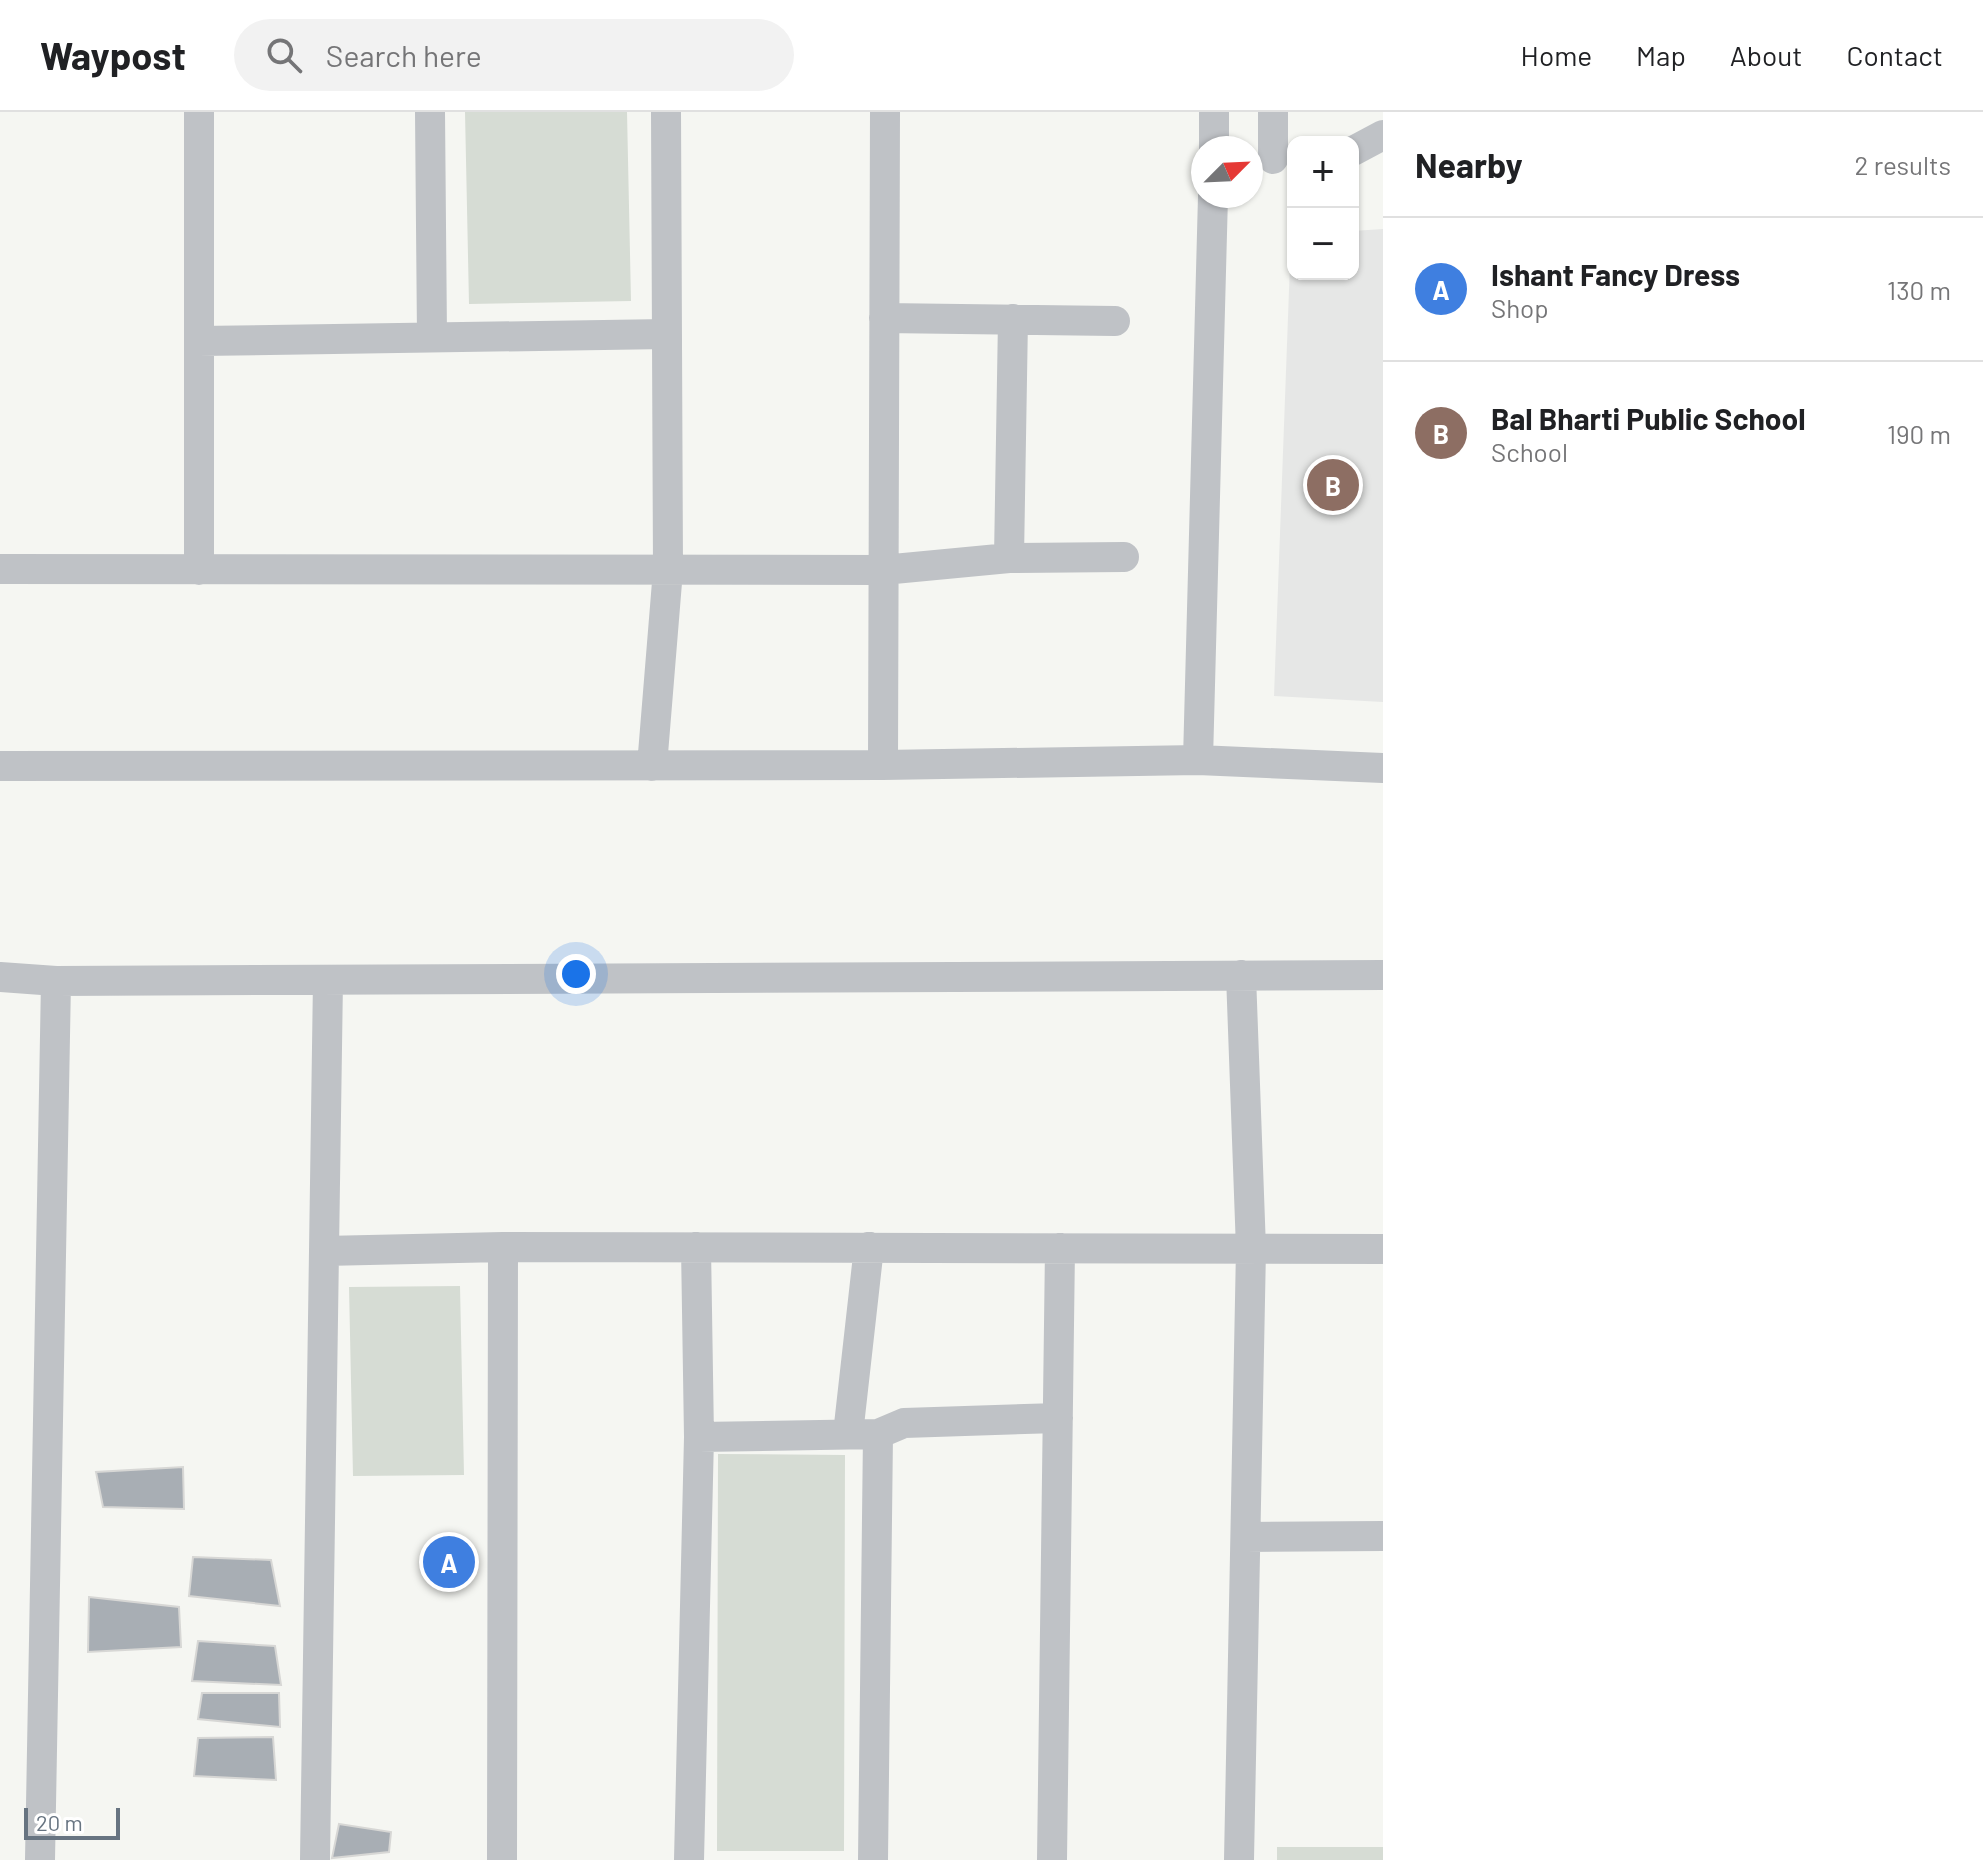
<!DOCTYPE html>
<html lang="en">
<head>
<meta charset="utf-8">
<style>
	:root { --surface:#fff; --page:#f2f2f2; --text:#202124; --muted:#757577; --line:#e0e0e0; --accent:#0f766e }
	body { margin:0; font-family:Barlow,sans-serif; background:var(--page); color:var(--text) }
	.controls { position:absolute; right:24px; top:24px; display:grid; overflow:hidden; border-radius:16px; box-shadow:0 2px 6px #0004 }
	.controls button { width:72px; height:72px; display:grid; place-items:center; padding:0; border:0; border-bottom:2px solid var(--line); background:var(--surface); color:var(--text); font:40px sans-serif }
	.compass { position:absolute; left:1191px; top:24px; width:72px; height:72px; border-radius:50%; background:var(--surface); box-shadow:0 2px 6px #0004; rotate:66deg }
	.scale { position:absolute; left:24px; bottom:20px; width:96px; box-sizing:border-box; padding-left:8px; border:4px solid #677481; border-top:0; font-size:22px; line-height:28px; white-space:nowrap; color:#677481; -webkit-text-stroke:6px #fff; paint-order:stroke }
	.you { position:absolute; left:576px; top:862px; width:28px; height:28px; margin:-20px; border:6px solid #fff; border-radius:50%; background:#1a73e8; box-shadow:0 0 0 12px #1a73e833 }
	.badge { display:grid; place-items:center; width:52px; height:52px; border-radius:50%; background:var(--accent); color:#fff; font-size:26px; font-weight:700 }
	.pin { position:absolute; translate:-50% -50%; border:4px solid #fff; box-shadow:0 2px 8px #0006 }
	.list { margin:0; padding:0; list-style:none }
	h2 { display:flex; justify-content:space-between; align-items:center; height:104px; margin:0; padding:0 32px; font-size:34px }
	h2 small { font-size:26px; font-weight:400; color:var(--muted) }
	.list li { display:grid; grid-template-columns:52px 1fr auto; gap:24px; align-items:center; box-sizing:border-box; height:144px; padding:0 32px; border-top:2px solid var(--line) }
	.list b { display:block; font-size:30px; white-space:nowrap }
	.list p { margin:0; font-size:26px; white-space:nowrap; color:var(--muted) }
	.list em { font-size:26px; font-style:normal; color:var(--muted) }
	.icon { flex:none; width:44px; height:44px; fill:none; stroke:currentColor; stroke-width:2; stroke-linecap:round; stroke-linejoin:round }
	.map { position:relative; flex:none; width:1383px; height:1748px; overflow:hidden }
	header { display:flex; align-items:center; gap:48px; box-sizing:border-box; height:112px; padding:0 40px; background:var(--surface); border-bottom:2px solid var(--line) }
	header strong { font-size:38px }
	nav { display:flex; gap:44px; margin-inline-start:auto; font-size:28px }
	.search { width:560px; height:72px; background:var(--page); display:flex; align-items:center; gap:20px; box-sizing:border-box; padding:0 28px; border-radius:44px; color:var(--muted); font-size:30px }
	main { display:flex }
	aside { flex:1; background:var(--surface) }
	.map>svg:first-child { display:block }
	.built { fill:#e6e7e6 }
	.green { fill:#d6dcd4 }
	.building { fill:#a8aeb4; stroke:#d7d7d5; stroke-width:2 }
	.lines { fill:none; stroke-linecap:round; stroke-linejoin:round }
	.street { stroke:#bfc2c6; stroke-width:30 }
</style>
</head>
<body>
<header>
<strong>Waypost</strong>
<div class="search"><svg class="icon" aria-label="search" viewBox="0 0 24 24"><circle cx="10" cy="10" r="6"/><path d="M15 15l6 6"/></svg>Search here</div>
<nav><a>Home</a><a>Map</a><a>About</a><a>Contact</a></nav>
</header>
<main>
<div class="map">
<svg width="1383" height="1748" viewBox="0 0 1383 1748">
	<rect width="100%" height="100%" fill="#f5f6f2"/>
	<path class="built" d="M 1383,117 L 1383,590 L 1274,584 L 1291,124 L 1293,162 L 1353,162 L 1353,119 Z"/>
	<path class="green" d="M 465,0 L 627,0 L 631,189 L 469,192 Z
		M 460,1174 L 464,1363 L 353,1364 L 349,1175 Z
		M 718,1342 L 845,1343 L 844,1739 L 717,1739 Z
		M 1277,1735 L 1383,1735 L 1383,1748 L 1277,1748 Z"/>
	<path class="building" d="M 183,1355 L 184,1397 L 103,1395 L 96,1360 Z
		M 193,1445 L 271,1448 L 280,1494 L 189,1484 Z
		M 89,1485 L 179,1495 L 181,1535 L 88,1540 Z
		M 198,1529 L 275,1534 L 281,1573 L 192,1569 Z
		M 202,1581 L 279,1581 L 280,1615 L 198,1607 Z
		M 273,1625 L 276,1668 L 194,1664 L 198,1626 Z
		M 339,1712 L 391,1720 L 389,1740 L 332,1746 Z"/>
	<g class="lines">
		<path class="street" d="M 430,0 L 432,225
			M 1214,0 L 1214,36
			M 1273,0 L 1273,47
			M 1353,39 L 1383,23
			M 884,206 L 1115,209
			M 199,229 L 667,222
			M 1009,446 L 1013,207
			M 0,457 L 883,458 L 1009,446 L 1124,445
			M 199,458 L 199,0
			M 1198,648 L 1213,84
			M 883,653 L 885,0
			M 0,654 L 883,653 L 1198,648 L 1383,656
			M 652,654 L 668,458 L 666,0
			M 0,865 L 56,869
			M 328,868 L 324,1139 L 503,1135 L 502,1748
			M 503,1135 L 1383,1137
			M 848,1322 L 869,1135
			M 699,1325 L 878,1322 L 904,1311 L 1058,1306
			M 1246,1425 L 1383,1424
			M 40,1748 L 56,869 L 1383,863
			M 315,1748 L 324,1139
			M 689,1748 L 699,1325 L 696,1135
			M 873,1748 L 878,1322
			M 1052,1748 L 1060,1136
			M 1239,1748 L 1251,1137 L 1241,863"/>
	</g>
</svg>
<div class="controls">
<button>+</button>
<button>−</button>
</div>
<svg class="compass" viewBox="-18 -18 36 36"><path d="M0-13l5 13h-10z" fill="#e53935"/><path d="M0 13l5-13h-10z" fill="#757577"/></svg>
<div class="scale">20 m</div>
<div class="you"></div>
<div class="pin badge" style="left:449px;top:1450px;background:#3f7fe0">A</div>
<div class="pin badge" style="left:1333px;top:373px;background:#8d6e63">B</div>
</div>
<aside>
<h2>Nearby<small>2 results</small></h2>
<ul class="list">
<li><span class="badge" style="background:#3f7fe0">A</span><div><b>Ishant Fancy Dress</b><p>Shop</p></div><em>130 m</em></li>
<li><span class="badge" style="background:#8d6e63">B</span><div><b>Bal Bharti Public School</b><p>School</p></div><em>190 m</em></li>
</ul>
</aside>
</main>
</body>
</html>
